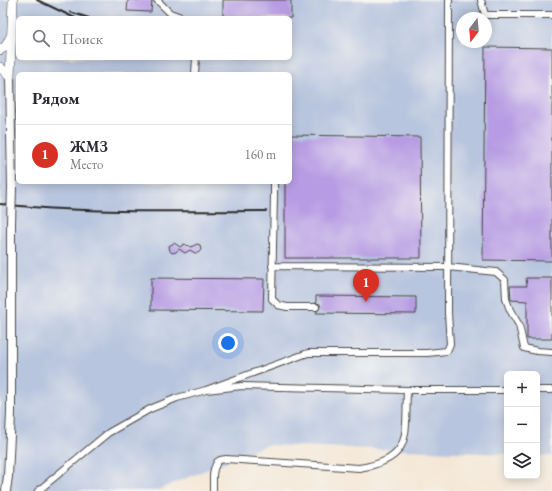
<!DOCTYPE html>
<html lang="ru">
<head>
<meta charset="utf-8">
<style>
	:root { --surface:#fff; --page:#f2f2f3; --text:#2b2b33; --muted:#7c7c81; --line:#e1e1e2; --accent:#d93025 }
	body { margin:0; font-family:"EB Garamond",serif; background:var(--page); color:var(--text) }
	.controls { position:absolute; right:12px; bottom:12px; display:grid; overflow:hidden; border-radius:6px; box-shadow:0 2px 10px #0003 }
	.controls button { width:36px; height:36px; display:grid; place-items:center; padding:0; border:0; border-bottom:1px solid var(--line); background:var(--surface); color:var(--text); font:20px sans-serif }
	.compass { position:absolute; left:456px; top:12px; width:36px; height:36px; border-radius:50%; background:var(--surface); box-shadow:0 2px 10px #0003; rotate:196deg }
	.you { position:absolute; left:228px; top:343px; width:14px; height:14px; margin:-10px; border:3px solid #fff; border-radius:50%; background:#1a73e8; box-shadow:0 0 0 6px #1a73e833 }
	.badge { display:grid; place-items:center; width:26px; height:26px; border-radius:50%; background:var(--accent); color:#fff; font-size:13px; font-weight:700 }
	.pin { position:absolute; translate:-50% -33px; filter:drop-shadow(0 1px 2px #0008) }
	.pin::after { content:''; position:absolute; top:21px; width:14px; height:12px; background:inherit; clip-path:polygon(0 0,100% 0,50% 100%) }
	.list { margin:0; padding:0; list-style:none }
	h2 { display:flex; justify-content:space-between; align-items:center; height:52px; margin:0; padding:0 16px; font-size:17px }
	h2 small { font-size:13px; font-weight:400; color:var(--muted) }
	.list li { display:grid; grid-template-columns:26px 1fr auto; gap:12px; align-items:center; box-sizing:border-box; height:60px; padding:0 16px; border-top:1px solid var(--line) }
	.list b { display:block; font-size:15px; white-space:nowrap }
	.list p { margin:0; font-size:13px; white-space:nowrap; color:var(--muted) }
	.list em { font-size:13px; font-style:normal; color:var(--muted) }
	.icon { flex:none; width:22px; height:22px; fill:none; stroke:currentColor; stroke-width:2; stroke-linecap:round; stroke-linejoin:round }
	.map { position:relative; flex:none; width:552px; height:491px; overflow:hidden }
	.search { position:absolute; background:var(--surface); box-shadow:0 2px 10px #0003; left:16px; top:16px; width:276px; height:44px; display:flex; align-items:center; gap:10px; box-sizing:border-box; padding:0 14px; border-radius:6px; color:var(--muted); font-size:15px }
	.panel { position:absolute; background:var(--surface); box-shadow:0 2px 10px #0003; left:16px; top:72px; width:276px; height:112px; border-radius:6px }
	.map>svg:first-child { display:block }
	.industrial { fill:#b8c5de; fill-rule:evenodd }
	.building { fill:#b79ce3 }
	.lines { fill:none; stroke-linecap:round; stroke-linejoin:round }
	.minor-casing { stroke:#494744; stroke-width:8 }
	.major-casing { stroke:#494744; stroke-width:10 }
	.highway-casing { stroke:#494744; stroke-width:10 }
	.minor { stroke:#fff; stroke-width:6 }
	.major { stroke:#fff; stroke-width:8 }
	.highway { stroke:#fff; stroke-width:9 }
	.rail { stroke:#2b2b2b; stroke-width:2 }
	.major-bridge-casing { stroke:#494744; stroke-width:10; stroke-linecap:butt }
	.major-bridge { stroke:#fff; stroke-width:8 }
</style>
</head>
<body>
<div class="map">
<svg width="552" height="491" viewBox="0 0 552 491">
	<rect width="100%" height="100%" fill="#f6f6f2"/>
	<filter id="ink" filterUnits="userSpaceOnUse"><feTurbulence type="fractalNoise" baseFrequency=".025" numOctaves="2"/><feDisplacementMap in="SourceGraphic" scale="8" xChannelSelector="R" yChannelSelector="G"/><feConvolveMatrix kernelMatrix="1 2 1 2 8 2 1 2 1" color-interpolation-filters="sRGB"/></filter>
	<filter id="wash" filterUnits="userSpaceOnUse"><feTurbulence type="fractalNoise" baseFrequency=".012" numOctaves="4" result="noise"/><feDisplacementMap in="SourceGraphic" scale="16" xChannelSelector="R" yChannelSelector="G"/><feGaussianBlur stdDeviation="0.9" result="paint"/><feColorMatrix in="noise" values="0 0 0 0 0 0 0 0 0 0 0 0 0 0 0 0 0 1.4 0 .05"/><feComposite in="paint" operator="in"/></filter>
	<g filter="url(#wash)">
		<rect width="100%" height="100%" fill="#f4e6d4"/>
		<path class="industrial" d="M 0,0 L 552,0 L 552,456 L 537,455 L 537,374 L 507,374 L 507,454 L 267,445 L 155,491 L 0,491 ZM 18,18 L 290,18 L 290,58 L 18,58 ZM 462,18 L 486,18 L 486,42 L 462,42 ZM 18,74 L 290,74 L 290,182 L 18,182 Z"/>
		<g id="blocks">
			<path class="building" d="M 128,0 L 152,0 L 151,12 L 127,11 Z
				M 223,0 L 291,0 L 291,18 L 223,18 Z
				M 485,47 L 552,48 L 552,261 L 483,260 Z
				M 290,135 L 420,137 L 421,258 L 285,258 L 285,182 L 290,182 Z
				M 174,243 L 180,247 L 184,244 L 191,247 L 197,244 L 200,245 L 201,250 L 198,253 L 195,253 L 190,250 L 185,253 L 179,249 L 176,252 L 172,253 L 170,251 L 169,246 Z
				M 151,278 L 264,279 L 263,311 L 151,310 Z
				M 526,278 L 552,278 L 552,339 L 527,339 L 527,301 L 511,300 L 510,286 L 527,286 Z
				M 316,296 L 416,297 L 416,314 L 316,313 L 320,307 L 320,304 L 316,303 Z"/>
		</g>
	</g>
	<g filter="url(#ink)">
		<use href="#blocks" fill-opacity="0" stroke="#494744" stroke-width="1"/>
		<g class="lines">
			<defs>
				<path id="minor" d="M 157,0 L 170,13 L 184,18
					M 481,0 L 485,15 L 552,15
					M 195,74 L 196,58
					M 274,182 L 274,194 L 272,299 L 278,305 L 287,307 L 316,307
					M 272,266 L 448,267 L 496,272 L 505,280 L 506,299 L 510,310 L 519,325 L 524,348 L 537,351 L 552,352
					M 206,390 L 308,353 L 427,353 L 447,351 L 450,344 L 448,313 L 449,0
					M 537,390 L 552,390
					M 38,491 L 108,433 L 150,409 L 177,398 L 206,390 L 242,386 L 407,390 L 507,390
					M 213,491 L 213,475 L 214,469 L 217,462 L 220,460 L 226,459 L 359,468 C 413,460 405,435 407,390"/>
				<path id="major" d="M 10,77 L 12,187
					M 6,491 L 8,476 L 11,414 L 11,223"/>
				<path id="highway" d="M 0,50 L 6,46 L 11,36
					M 0,67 L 10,77
					M 10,77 L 13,0"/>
			</defs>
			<use href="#minor" class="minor-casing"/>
			<use href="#major" class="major-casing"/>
			<use href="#highway" class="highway-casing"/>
			<use href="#minor" class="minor"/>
			<use href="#major" class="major"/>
			<use href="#highway" class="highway"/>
			<path class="rail" d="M 37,0 L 75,18
				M 70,12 L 89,18
				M 0,204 C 88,214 177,211 266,211"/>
			<defs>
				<path id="major-bridge" d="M 11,223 L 12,187"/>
			</defs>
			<use href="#major-bridge" class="major-bridge-casing"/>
			<use href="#major-bridge" class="major-bridge"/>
		</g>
	</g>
</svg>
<div class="controls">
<button>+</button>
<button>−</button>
<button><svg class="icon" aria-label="layers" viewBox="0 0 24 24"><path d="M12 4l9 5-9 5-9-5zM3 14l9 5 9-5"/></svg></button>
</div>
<svg class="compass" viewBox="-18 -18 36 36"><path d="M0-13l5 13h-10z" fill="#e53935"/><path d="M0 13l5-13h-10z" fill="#7c7c81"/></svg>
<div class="you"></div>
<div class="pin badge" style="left:366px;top:302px">1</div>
<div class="search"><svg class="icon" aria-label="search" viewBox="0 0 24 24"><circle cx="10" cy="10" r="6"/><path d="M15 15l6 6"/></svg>Поиск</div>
<section class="panel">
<h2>Рядом<small></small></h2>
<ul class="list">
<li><span class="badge">1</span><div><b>ЖМЗ</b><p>Место</p></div><em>160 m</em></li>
</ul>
</section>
</div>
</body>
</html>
